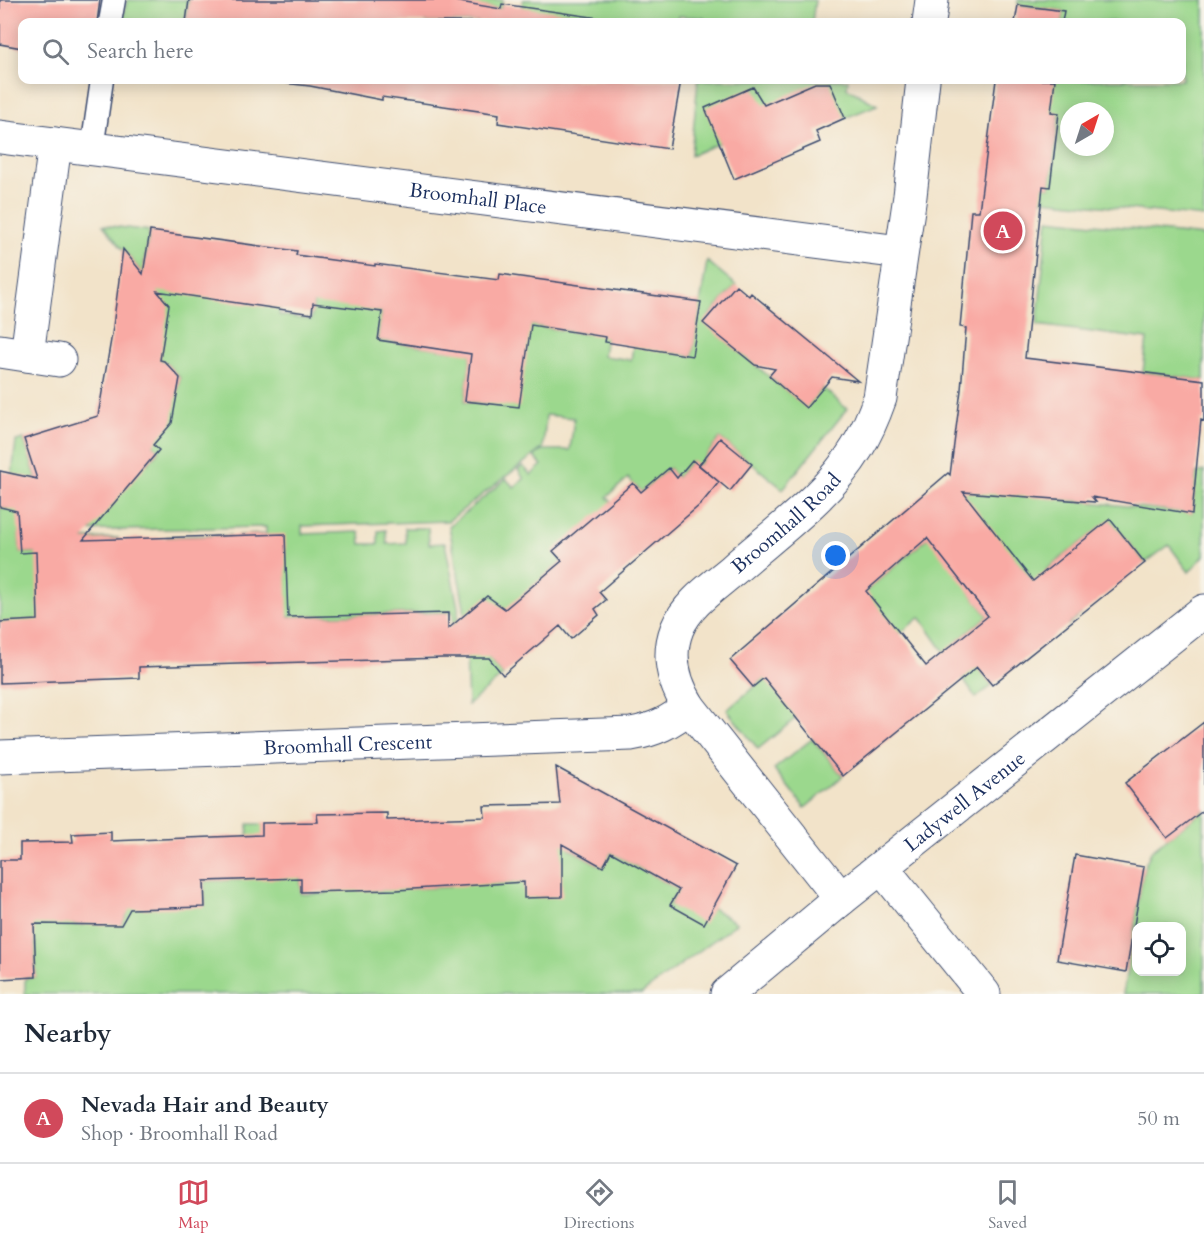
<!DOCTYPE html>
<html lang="en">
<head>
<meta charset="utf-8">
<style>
	:root { --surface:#fff; --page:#f2f2f3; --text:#1f2937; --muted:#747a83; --line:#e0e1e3; --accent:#d1495b }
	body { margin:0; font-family:Cardo,serif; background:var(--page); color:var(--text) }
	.controls { position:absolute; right:18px; bottom:18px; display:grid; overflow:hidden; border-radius:12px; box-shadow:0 3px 15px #0003 }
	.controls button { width:54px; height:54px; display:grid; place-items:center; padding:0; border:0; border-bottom:2px solid var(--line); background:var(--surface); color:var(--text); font:30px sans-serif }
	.compass { position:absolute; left:1060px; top:102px; width:54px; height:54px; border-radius:50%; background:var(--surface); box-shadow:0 3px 15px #0003; rotate:39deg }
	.you { position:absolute; left:836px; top:556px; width:21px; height:21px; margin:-15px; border:4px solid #fff; border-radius:50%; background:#1a73e8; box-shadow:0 0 0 9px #1a73e833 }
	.badge { display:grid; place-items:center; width:39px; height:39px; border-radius:50%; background:var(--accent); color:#fff; font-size:20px; font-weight:700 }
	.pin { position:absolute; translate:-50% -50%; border:3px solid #fff; box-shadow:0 2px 6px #0006 }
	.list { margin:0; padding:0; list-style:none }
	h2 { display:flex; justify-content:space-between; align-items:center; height:78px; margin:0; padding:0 24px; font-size:26px }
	h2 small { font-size:20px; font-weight:400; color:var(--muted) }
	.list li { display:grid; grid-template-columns:39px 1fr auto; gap:18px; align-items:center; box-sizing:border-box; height:90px; padding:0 24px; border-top:2px solid var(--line) }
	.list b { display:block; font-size:22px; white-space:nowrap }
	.list p { margin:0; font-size:20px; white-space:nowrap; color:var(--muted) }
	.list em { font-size:20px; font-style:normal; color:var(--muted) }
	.icon { flex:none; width:33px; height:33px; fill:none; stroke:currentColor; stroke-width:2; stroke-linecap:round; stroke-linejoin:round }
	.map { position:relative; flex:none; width:1204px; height:994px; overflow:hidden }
	.search { position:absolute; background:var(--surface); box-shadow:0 3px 15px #0003; left:18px; right:18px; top:18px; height:66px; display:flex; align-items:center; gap:15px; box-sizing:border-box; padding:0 21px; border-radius:12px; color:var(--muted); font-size:22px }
	.sheet { height:168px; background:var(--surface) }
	nav { display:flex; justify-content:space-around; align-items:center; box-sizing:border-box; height:84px; border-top:2px solid var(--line); background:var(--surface); font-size:16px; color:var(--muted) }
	nav a { display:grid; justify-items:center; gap:3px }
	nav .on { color:var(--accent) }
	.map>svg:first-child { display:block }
	.green { fill:#9bd88d; stroke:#5b8476; stroke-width:1.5; fill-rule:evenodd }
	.building { fill:#f9aaa4; fill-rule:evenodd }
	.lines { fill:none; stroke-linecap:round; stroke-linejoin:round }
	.lane-casing { stroke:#3b4a6e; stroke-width:25 }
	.street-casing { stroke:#3b4a6e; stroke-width:35 }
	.lane { stroke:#fff; stroke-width:22 }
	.street { stroke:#fff; stroke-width:33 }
	.labels { text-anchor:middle; stroke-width:4.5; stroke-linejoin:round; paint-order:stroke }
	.street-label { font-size:20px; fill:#1b2f5e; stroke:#f7f3e8 }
</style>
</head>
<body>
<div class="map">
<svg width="1204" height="994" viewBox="0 0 1204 994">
	<rect width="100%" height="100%" fill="#f7f3e8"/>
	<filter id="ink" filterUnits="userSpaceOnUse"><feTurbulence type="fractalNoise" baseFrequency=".0167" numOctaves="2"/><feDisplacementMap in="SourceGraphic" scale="12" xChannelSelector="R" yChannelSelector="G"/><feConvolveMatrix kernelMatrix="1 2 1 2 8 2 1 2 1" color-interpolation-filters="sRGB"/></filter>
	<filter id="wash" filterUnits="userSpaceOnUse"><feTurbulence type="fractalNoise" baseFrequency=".008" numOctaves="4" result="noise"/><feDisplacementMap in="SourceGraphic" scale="24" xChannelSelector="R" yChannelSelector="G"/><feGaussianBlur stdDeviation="1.35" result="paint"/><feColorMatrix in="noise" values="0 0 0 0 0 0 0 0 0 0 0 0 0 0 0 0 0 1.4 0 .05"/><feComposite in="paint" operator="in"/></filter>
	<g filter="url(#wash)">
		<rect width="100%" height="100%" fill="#f2e3c9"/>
		<path class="green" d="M 127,0 L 189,0 L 185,22 L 122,22 Z
			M 428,0 L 503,0 L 501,9 L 480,6 L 479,22 L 425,22 Z
			M 523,0 L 815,0 L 812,22 L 704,22 L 704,18 L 679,16 L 678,22 L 619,22 L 580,15 L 578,22 L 520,22 Z
			M 1018,0 L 1204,0 L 1204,217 L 997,195 L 998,180 L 1050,187 L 1059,114 L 1007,107 L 1008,80 L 1054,83 L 1055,80 L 1182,80 L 1182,22 L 1062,22 L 1064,11 L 1018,5 ZM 1069,111 L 1105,111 L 1105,147 L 1069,147 Z
			M 698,80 L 848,80 L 847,88 L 877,105 L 845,118 L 738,135 L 691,155 Z
			M 1048,219 L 1204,236 L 1204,380 L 1143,372 L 1147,339 L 1037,325 Z
			M 103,225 L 150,231 L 144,265 L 282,295 L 279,315 L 311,320 L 314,300 L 382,312 L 378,340 L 453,351 L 475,326 L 465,401 L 485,404 L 531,325 L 585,334 L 607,329 L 603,356 L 631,360 L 635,333 L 669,352 L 692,356 L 707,261 L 736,285 L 709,316 L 718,334 L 806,407 L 823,388 L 847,409 L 783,489 L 720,438 L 698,466 L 691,461 L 677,478 L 669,468 L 641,492 L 628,478 L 607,497 L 619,511 L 473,639 L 503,675 L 468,705 L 464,606 L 449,526 L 506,479 L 514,487 L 524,479 L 518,470 L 523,466 L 531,475 L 542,465 L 534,457 L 542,450 L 570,450 L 574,418 L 546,415 L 543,448 L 448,521 L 302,526 L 302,534 L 360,532 L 361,544 L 378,544 L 378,531 L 386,530 L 387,544 L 406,543 L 405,528 L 428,528 L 429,544 L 445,543 L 458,607 L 459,658 L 455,658 L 453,612 L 288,617 L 168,570 L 167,537 L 230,535 L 230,552 L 239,552 L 238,535 L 266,534 L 266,527 L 19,532 L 20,553 L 44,552 L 74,539 L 118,538 L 119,578 L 39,638 L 0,622 L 0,507 L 8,509 L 16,441 L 24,439 L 39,487 L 119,440 L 148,464 L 159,450 L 153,445 L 177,394 L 180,378 L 165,362 L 160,360 L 148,280 Z
			M 1204,471 L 1204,556 L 1189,572 L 1169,545 L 1145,563 L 1110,520 L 1046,570 L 1081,614 L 1068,625 L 1010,553 L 966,587 L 988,616 L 957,641 L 992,685 L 976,698 L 920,617 L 758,749 L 727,710 L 970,502 L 958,488 L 1192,513 L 1196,473 Z
			M 812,739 L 843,776 L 805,808 L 774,769 Z
			M 558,805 L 570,849 L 603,867 L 611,852 L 679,890 L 670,905 L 712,908 L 737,923 L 641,994 L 25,994 L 25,978 L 36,977 L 35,944 L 28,916 L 65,917 L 74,925 L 83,925 L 91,916 L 121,925 L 127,914 L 127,903 L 205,906 L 204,881 L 241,880 L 239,837 L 248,836 L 248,824 L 262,824 L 300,867 L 301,894 L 326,894 L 326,866 L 376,890 L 450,887 L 449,863 L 487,884 L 524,882 L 525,898 Z
			M 1204,810 L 1204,994 L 1123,994 L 1144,867 L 1152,850 ZM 1136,926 L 1182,926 L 1182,972 L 1136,972 Z"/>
		<g id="blocks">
			<path class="building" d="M 0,0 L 100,0 L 97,22 L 22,22 L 22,48 L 0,44 Z
				M 189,0 L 448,0 L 501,9 L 502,4 L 627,22 L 186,22 Z
				M 1018,5 L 1064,11 L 1062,22 L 1015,22 Z
				M 256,80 L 681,80 L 669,149 L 498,123 L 499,114 L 382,97 L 382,100 L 310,86 Z
				M 996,80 L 1055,80 L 1051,112 L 1059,113 L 1050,187 L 1043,186 L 1025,358 L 1204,380 L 1204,421 L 1201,420 L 1192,514 L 1092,497 L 1096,502 L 963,492 L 1033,581 L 1110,519 L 1145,563 L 992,685 L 977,667 L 843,776 L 764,678 L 753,687 L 730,660 L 948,473 L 950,475 L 961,390 L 966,328 L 960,327 L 971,211 L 979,211 ZM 927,538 L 988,616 L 926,666 L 866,591 Z
				M 815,83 L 830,83 L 845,118 L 816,131 L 820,142 L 734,179 L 705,108 L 753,87 L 764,105 Z
				M 150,231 L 297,251 L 296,255 L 375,266 L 375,264 L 499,280 L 500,274 L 701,302 L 692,356 L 605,342 L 606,337 L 531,325 L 519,407 L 465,401 L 471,354 L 378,340 L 382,312 L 313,303 L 312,314 L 157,291 L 169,305 L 160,360 L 164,361 L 180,378 L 172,423 L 153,445 L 159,450 L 83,540 L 285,534 L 288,617 L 448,613 L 448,629 L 487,596 L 505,609 L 562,561 L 553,551 L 633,483 L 641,492 L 669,468 L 677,478 L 692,460 L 719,482 L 701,504 L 599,592 L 606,600 L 595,609 L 599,615 L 571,639 L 560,626 L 503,675 L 489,658 L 443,658 L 139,667 L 139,678 L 0,683 L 0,622 L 38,620 L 36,552 L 20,553 L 17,511 L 0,507 L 0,471 L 37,479 L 24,439 L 98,416 L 112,334 L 123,249 L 143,274 Z
				M 736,285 L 749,296 L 751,293 L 858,381 L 832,377 L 806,408 L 769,376 L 775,369 L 755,365 L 703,323 Z
				M 720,438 L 752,464 L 730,491 L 699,465 Z
				M 1204,722 L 1204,810 L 1167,838 L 1125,783 Z
				M 556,767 L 736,866 L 704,924 L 670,905 L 679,890 L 611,852 L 603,867 L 562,844 L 562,897 L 524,898 L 524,882 L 397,890 L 301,892 L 301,878 L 204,881 L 205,907 L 130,909 L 121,925 L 34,924 L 36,977 L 0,979 L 0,860 L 20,860 L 20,843 L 73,842 L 72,834 L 111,832 L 111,841 L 262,835 L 262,823 L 318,822 L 317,814 L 387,813 L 387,820 L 485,817 L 484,806 L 560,804 Z
				M 1075,855 L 1144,867 L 1126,972 L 1057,960 Z"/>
		</g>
	</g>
	<g filter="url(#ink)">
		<use href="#blocks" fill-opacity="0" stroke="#3b4a6e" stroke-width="1.5"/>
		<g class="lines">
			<defs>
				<path id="lane" d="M 110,22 L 114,0
					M 92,149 L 102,80"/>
				<g id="street">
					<path d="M 929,22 L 932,0"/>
					<path id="s1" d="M 0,137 L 900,252"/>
					<path d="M 0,351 L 59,360"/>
					<path d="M 27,355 L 55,144"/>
					<path id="s2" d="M 0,757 L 631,734 C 655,730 670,722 689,707"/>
					<path d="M 882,868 L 984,994"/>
					<path id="s3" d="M 841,899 L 689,707 C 674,683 666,657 677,629 C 687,604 713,587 733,570 C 775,533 828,496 857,448 C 867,432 874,415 880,398 L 910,196 L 923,80"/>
					<path id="s4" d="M 727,994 L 841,899 L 1204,611"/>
				</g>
			</defs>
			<use href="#lane" class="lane-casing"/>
			<use href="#street" class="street-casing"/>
			<use href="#lane" class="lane"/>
			<use href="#street" class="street"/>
		</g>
	</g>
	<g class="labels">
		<g class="street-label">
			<text dy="7" stroke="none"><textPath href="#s1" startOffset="482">Broomhall Place</textPath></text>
			<text dy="7" stroke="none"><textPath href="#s3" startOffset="480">Broomhall Road</textPath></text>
			<text dy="7" stroke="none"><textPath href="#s2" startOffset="348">Broomhall Crescent</textPath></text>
			<text dy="7" stroke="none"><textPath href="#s4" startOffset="306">Ladywell Avenue</textPath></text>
		</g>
	</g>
</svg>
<div class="controls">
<button><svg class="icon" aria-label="locate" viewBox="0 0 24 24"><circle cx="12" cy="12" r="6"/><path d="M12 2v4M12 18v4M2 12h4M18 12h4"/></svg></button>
</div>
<svg class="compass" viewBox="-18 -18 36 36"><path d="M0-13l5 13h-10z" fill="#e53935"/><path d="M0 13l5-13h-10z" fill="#747a83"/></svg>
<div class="you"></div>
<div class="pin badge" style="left:1003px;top:231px">A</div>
<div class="search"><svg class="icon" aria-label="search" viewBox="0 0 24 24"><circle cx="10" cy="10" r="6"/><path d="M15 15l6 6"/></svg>Search here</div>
</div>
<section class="sheet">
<h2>Nearby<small></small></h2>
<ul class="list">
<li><span class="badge">A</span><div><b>Nevada Hair and Beauty</b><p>Shop · Broomhall Road</p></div><em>50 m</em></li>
</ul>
</section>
<nav>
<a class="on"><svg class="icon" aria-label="map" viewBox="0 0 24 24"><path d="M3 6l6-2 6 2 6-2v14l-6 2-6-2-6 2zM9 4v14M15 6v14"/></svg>Map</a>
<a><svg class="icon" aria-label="directions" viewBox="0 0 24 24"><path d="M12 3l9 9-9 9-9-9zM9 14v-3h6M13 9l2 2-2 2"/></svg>Directions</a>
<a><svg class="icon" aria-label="saved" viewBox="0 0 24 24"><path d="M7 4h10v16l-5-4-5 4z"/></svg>Saved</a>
</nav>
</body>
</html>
